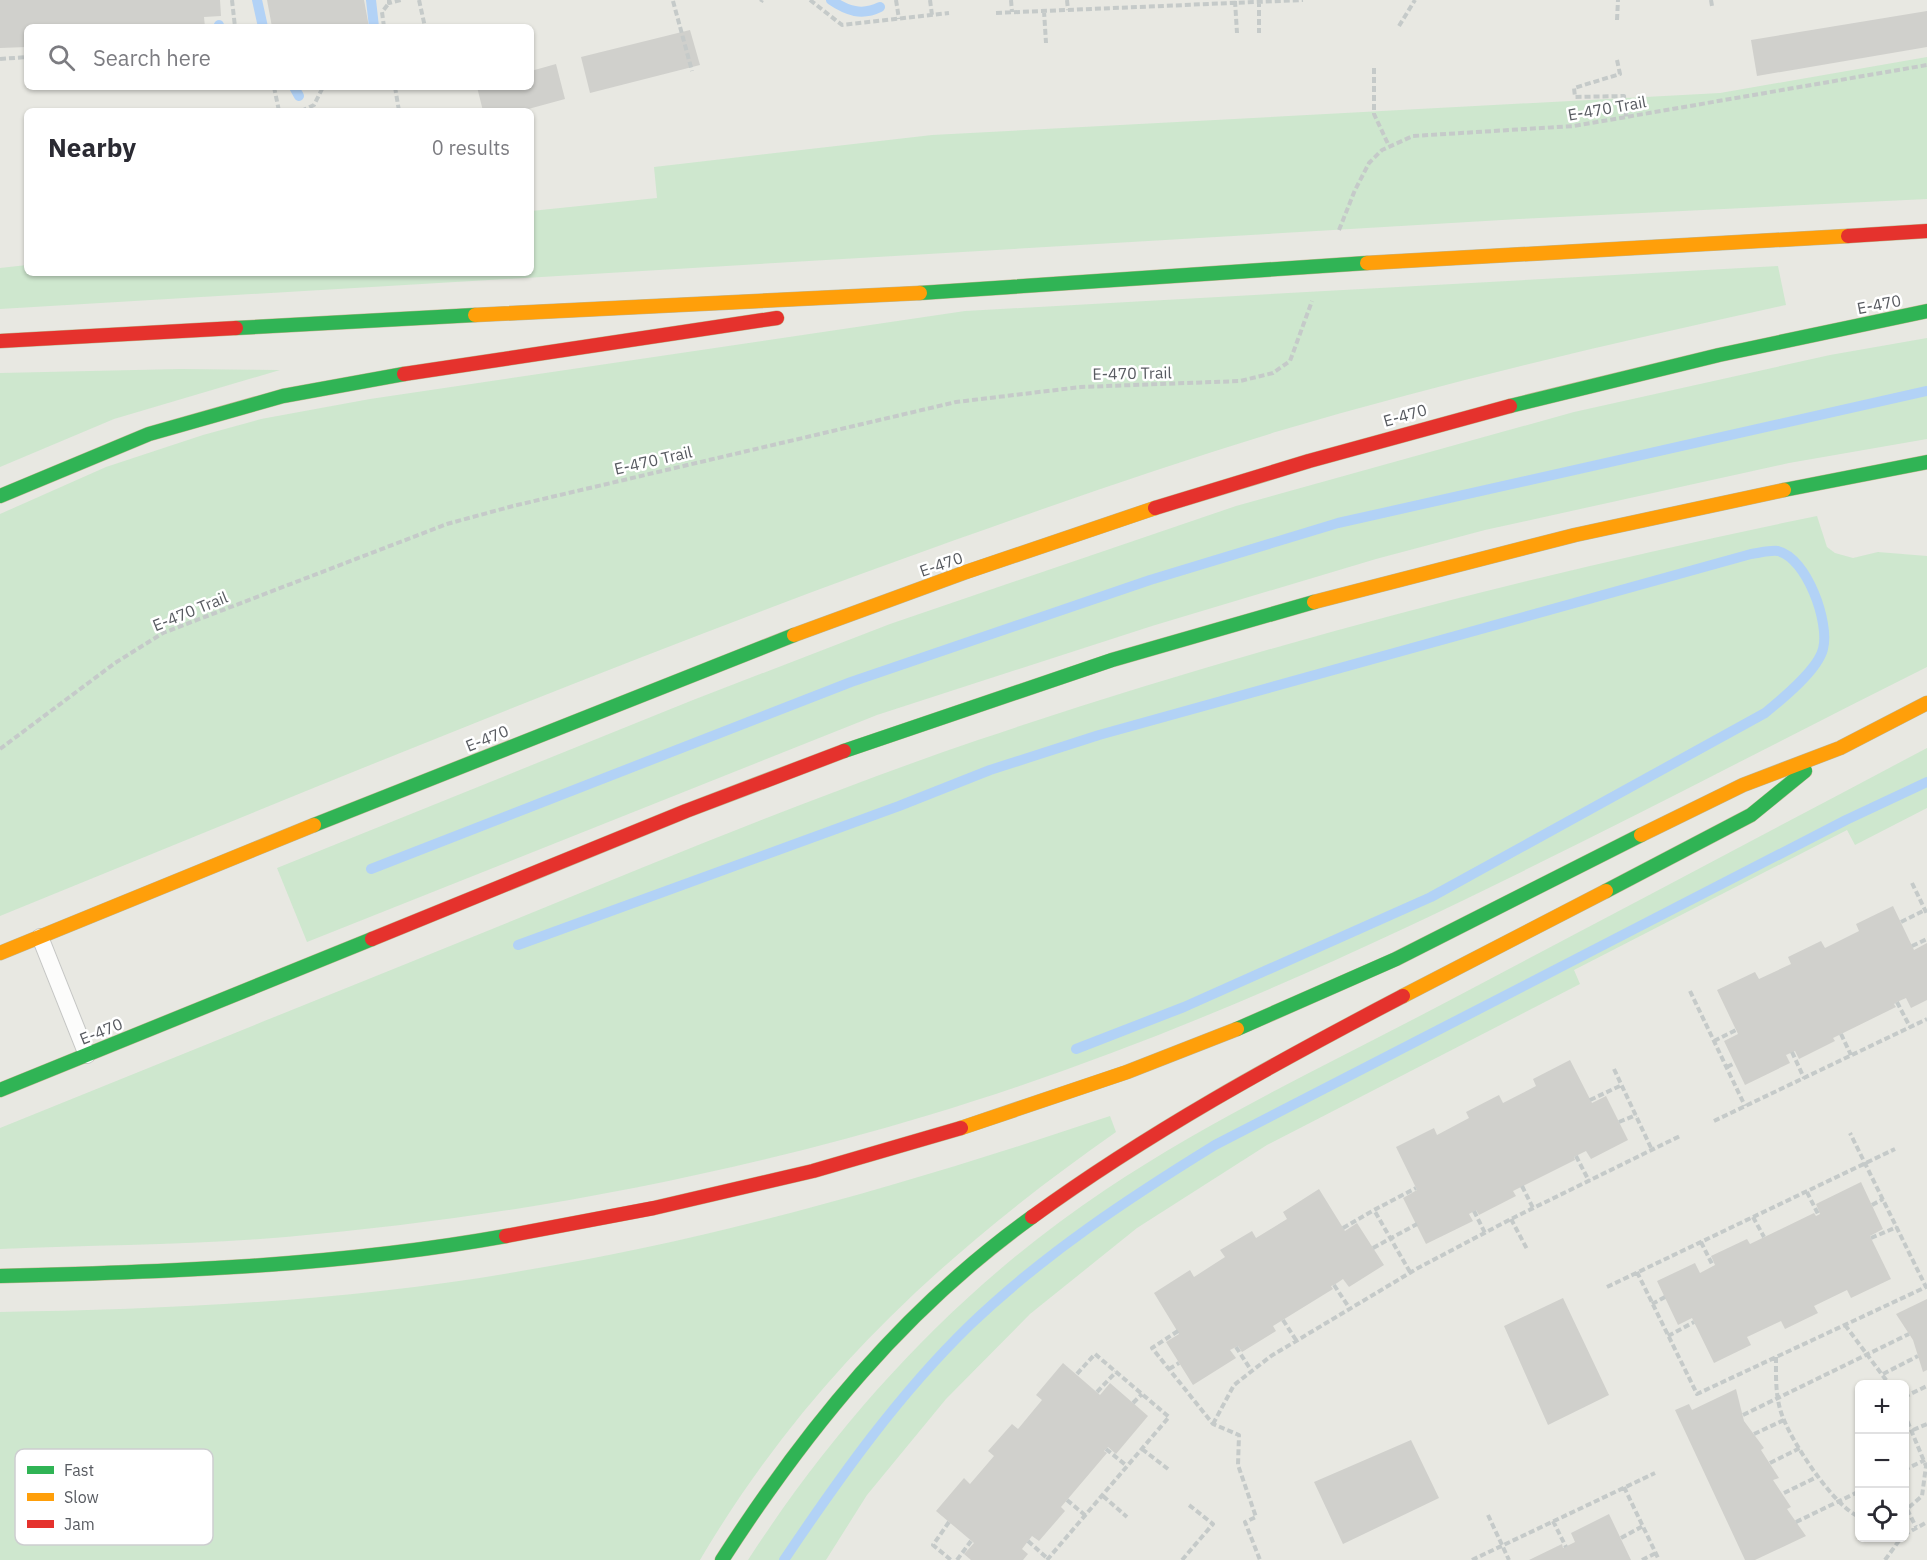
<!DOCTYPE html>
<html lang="en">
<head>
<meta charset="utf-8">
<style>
	:root { --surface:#fff; --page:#f2f2f3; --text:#2b2b33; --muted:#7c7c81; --line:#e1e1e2 }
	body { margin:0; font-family:"IBM Plex Sans",sans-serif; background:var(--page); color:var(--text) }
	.controls { position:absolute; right:18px; bottom:18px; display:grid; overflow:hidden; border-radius:9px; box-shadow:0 2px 4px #0004 }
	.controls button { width:54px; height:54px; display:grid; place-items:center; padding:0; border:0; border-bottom:2px solid var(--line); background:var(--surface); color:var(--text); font:30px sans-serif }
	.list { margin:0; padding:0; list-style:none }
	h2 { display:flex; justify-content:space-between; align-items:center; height:78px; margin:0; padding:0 24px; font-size:26px }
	h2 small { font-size:20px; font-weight:400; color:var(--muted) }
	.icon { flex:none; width:33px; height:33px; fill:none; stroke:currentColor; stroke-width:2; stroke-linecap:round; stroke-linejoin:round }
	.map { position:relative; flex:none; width:1927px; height:1560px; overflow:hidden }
	.search { position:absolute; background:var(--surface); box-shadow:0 2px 4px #0004; left:24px; top:24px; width:510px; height:66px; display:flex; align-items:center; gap:15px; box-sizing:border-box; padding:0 21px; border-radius:9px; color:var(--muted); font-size:22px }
	.panel { position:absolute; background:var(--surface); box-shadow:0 2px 4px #0004; left:24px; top:108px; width:510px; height:168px; border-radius:9px }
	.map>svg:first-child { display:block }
	.green { fill:#cee7ce }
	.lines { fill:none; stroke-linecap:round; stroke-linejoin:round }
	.stream { stroke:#b2d2f6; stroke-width:10 }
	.building { fill:#d0d0cc }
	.lane-casing { stroke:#c5c6c4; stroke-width:18 }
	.fast-casing { stroke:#bfb690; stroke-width:15 }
	.slow-casing { stroke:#bfb690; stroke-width:15 }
	.jam-casing { stroke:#bfb690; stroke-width:15 }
	.path { stroke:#c5cac9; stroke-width:4; stroke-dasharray:6 3; stroke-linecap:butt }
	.lane { stroke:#fcfcfb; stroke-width:16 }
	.fast { stroke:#30b455; stroke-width:14 }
	.slow { stroke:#ff9f0a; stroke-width:14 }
	.jam { stroke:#e5322d; stroke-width:14 }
	.labels { text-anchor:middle; stroke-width:5; stroke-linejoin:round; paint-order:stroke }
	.street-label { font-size:16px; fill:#585b61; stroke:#fff }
	.key { fill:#fff; stroke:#cdced0; stroke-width:1.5 }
	.key-label { font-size:16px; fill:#585b61 }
</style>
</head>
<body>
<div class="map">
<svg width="1927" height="1560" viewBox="0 0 1927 1560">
	<rect width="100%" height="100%" fill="#e8e8e2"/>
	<path class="green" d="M 1927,57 L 1927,199 L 1519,219 L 0,309 L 0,268 L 27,265 L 27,273 L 531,273 L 531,211 L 657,198 L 654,167 L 932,135 L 1720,93 Z
		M 1778,266 L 1786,305 C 1616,342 1446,382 1279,431 C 1170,464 1062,502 955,540 C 632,655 317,787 0,916 L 0,514 L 106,467 L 203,435 L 261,419 L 370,399 L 965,311 Z
		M 1927,338 L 1927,439 L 1789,463 L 1485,530 L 1376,559 L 1152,626 L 877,715 L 307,942 L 277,868 L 693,700 L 890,624 L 1236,506 L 1574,412 L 1830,355 Z
		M 180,369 L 280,370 L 114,419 L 0,467 L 0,373 Z
		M 1817,516 L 1827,547 L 1835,553 L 1853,558 L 1878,552 L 1927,556 L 1927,667 C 1601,830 1279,1010 929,1115 C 719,1178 504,1218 286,1237 C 191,1245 96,1245 0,1249 L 0,1128 C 173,1058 346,988 519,918 C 671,856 823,793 978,740 C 1253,647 1534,574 1817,516 Z
		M 1927,748 L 1927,808 L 1855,845 L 1847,830 L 1574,970 L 1580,984 L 1267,1145 L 1137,1228 L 1030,1314 L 946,1399 L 867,1495 L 826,1560 L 748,1560 C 842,1415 961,1286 1105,1190 C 1216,1116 1339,1059 1456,997 C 1613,914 1770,831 1927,748 Z
		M 1110,1116 L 1116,1132 C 946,1251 806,1380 700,1560 L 0,1560 L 0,1312 C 174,1309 350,1301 521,1271 C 721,1238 917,1181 1110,1116 Z"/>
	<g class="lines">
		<path class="stream" d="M 257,0 L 263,27
			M 371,0 L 374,27
			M 831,0 C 847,11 862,16 880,7
			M 218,27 L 219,25
			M 294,87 L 299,96
			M 371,869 L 851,682 L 1150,580 L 1338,523 L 1927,391
			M 518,945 L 899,806 L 990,770 L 1099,735 L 1751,554 C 1759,553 1770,550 1778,551 C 1807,558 1830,623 1823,649 C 1818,670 1781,700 1765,713 L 1431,897 L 1184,1007 L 1076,1049
			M 784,1560 C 840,1477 898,1395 970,1325 C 1044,1254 1129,1198 1215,1145 L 1846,820 L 1927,782"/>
	</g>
	<path class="building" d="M 0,0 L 220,0 L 221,16 L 204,17 L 205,27 L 27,27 L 27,47 L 0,48 Z
		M 267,0 L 364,0 L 369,27 L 272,27 Z
		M 1927,11 L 1927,47 L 1757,76 L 1751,40 Z
		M 690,30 L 700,65 L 590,93 L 581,57 Z
		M 556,64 L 565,99 L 521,111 L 483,111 L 477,87 L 531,87 L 531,71 Z
		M 1893,906 L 1914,950 L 1927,943 L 1927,1000 L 1911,1008 L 1906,998 L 1897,1002 L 1894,1004 L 1896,1007 L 1833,1038 L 1835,1041 L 1799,1059 L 1795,1051 L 1786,1055 L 1790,1063 L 1745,1085 L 1724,1041 L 1738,1034 L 1717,990 L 1755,972 L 1759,979 L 1791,964 L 1788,957 L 1821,941 L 1825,948 L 1859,931 L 1856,924 Z
		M 1570,1060 L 1592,1103 L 1606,1096 L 1628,1140 L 1591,1159 L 1586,1151 L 1574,1157 L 1575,1160 L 1513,1191 L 1516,1196 L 1479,1215 L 1476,1210 L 1469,1214 L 1473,1221 L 1426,1244 L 1403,1198 L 1417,1190 L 1396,1147 L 1434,1128 L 1437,1135 L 1469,1118 L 1466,1112 L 1499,1095 L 1503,1103 L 1536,1086 L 1533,1079 Z
		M 1861,1182 L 1883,1229 L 1870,1236 L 1891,1279 L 1851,1298 L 1847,1290 L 1814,1306 L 1818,1313 L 1785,1329 L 1781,1321 L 1747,1337 L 1751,1345 L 1714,1363 L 1692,1318 L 1678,1325 L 1657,1281 L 1695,1263 L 1700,1273 L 1715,1265 L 1711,1256 L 1747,1239 L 1750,1244 L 1814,1213 L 1816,1216 L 1820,1214 L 1816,1204 Z
		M 1319,1189 L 1345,1231 L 1357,1223 L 1384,1265 L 1349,1287 L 1343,1279 L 1334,1285 L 1331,1286 L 1333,1289 L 1273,1326 L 1276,1331 L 1242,1352 L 1238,1346 L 1230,1350 L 1236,1358 L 1193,1385 L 1166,1342 L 1179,1334 L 1154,1293 L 1190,1270 L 1194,1277 L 1225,1257 L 1220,1250 L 1252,1231 L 1256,1238 L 1287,1219 L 1283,1212 Z
		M 1563,1298 L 1609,1395 L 1548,1425 L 1504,1326 Z
		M 1927,1299 L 1927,1370 L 1923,1372 L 1913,1340 L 1896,1314 Z
		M 1063,1363 L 1100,1395 L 1110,1383 L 1148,1416 L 1116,1454 L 1108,1447 L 1104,1451 L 1107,1453 L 1061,1507 L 1065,1511 L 1039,1541 L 1032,1536 L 1022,1549 L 1028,1554 L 1023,1560 L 971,1560 L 964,1554 L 974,1543 L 936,1511 L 964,1478 L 970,1484 L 994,1456 L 988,1451 L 1012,1424 L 1018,1429 L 1042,1400 L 1036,1395 Z
		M 1736,1389 L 1744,1421 L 1764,1448 L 1761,1450 L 1779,1478 L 1773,1480 L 1791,1507 L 1787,1509 L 1806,1536 L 1755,1560 L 1745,1560 L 1675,1410 L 1689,1404 L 1692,1410 Z
		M 1411,1440 L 1439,1498 L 1343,1544 L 1314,1482 Z
		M 1609,1514 L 1631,1560 L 1529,1560 L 1562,1544 L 1563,1548 L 1575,1542 L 1571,1533 Z"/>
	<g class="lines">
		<defs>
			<path id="lane" d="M 40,937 L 87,1055"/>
			<path id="fast" d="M 920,293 L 1367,263
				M 236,328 L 475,315
				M 1510,406 L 1719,355 L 1927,311
				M 1784,490 L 1927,462
				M 0,496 L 149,434 L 283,396 L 404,374
				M 844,751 L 1112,660 L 1314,602
				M 314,825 L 794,635
				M 1606,891 L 1751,815 L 1805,771
				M 1237,1029 L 1396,959 L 1641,835
				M 0,1090 L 372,939
				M 0,1276 C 169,1272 339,1266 506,1236
				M 722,1560 C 807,1428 904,1309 1032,1217"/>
			<path id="slow" d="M 1367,263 L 1848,236
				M 475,315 L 920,293
				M 1314,602 L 1575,535 L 1784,490
				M 794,635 L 966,572 L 1155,508
				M 1641,835 L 1743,785 L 1840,748 L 1927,703
				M 0,953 L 314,825
				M 1403,996 L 1606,891
				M 961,1128 L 1127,1072 L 1237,1029"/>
			<path id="jam" d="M 1848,236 L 1927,231
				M 0,341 L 236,328
				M 404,374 L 777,318
				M 1155,508 L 1309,461 L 1510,406
				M 372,939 L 686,811 L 844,751
				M 1032,1217 C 1149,1132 1275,1063 1403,996
				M 506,1236 L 654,1208 L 813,1171 L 961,1128"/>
		</defs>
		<use href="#lane" class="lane-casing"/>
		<use href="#fast" class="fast-casing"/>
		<use href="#slow" class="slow-casing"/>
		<use href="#jam" class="jam-casing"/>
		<path class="path" d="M 232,0 L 235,27
			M 389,0 L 389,3 L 401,0
			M 419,0 L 425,27
			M 810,0 L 842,25 L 949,13
			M 896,0 L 899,19
			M 930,0 L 932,15
			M 1011,0 L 1012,12
			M 1067,0 L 1068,10
			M 1711,0 L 1712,6
			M 673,1 L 692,71
			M 1235,1 L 1237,33
			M 1259,1 L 1259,33
			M 761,2 L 762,0
			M 1044,11 L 1046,43
			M 996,13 L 1303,0
			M 1617,20 L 1618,0
			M 1399,26 L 1415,0
			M 384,27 L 382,12 L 389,3
			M 0,59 L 27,57
			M 1617,60 L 1620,74 L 1574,88 L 1575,97 L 1624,96 L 1626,117
			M 1374,68 L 1374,114 L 1389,146
			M 274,87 L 279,111
			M 395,87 L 399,111
			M 301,111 L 314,105 L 323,87
			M 1339,230 L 1355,190 L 1369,163 L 1382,150 L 1413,136 L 1574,126 L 1927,65
			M 0,749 L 115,663 L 163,633 L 447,524 L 513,506 L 956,402 L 1081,387 L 1240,381 L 1273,373 L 1290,361 L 1312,301
			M 1912,883 L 1927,914
			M 1901,922 L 1925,910
			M 1912,946 L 1927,939
			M 1690,991 L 1745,1106
			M 1897,1002 L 1910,1027
			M 1841,1034 L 1851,1055
			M 1714,1041 L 1736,1030
			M 1792,1052 L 1804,1078
			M 1727,1067 L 1735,1063
			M 1614,1069 L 1652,1150
			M 1590,1100 L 1622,1085
			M 1714,1121 L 1927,1019
			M 1619,1122 L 1636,1115
			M 1576,1156 L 1589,1181
			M 1522,1186 L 1533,1208
			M 1807,1192 L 1818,1214
			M 1872,1205 L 1883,1199
			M 1474,1211 L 1485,1233
			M 1753,1217 L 1764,1237
			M 1511,1219 L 1527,1249
			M 1343,1228 L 1374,1210
			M 1871,1238 L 1897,1227
			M 1701,1242 L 1713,1266
			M 1373,1248 L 1417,1224
			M 1410,1272 L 1374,1210 L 1416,1188
			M 1637,1272 L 1697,1394 L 1926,1287 L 1850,1133
			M 1334,1285 L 1350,1309
			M 1607,1287 L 1895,1149
			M 1652,1304 L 1665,1297
			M 1283,1320 L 1296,1340
			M 1845,1325 L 1889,1384
			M 1178,1331 L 1152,1348 L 1213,1424 L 1239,1435 L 1238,1465 L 1256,1517 L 1245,1522 L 1260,1560
			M 1668,1336 L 1694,1322
			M 1236,1347 L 1251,1370
			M 1776,1357 C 1776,1378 1775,1400 1784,1420 C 1794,1445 1835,1508 1860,1517
			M 1169,1369 L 1179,1363
			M 1883,1374 L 1918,1356
			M 1097,1392 L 1116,1372
			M 1904,1397 L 1927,1386
			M 1133,1403 L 1142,1394
			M 1904,1413 L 1926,1466 L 1922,1496 L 1907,1509 L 1916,1527
			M 1743,1415 L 1909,1334
			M 1213,1424 L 1234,1385 L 1271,1356 L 1418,1268 L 1511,1219 L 1680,1136
			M 1913,1430 L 1927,1424
			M 1754,1434 L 1784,1420
			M 1106,1449 L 1127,1466
			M 1142,1449 L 1168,1469
			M 1770,1463 L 1800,1448
			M 1904,1470 L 1925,1460
			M 1624,1487 L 1659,1560
			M 1784,1493 L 1819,1476
			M 1103,1496 L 1127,1517
			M 1067,1500 L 1086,1516
			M 1488,1515 L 1509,1560
			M 1553,1521 L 1566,1547
			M 949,1522 L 933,1545 L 951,1560
			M 1796,1522 L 1860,1491
			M 1904,1535 L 1927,1522
			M 1621,1538 L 1643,1526
			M 1028,1541 L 1048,1559
			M 957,1560 L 971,1541
			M 1047,1560 L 1169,1417 L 1095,1354 L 1076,1375
			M 1182,1560 L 1213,1524 L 1189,1505
			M 1472,1560 L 1655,1473
			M 1642,1560 L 1656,1553
			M 1885,1560 L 1901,1538"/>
		<use href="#lane" class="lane"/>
		<use href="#fast" class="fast"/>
		<use href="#slow" class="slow"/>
		<use href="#jam" class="jam"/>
	</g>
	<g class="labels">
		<g class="street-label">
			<text transform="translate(1607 108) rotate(-10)" y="6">E-470 Trail</text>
			<text transform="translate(1879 304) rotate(-11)" y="6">E-470</text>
			<text transform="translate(1132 373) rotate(-1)" y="6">E-470 Trail</text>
			<text transform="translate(1405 415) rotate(-16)" y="6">E-470</text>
			<text transform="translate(653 460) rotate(-13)" y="6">E-470 Trail</text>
			<text transform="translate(941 564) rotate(-19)" y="6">E-470</text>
			<text transform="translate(190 611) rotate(-22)" y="6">E-470 Trail</text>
			<text transform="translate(487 738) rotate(-22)" y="6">E-470</text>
			<text transform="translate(101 1031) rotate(-22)" y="6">E-470</text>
		</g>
	</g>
	<rect x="15" y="1449" width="198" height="96" rx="9" class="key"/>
	<rect x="27" y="1466" width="27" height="8" fill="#30b455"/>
	<rect x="27" y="1493" width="27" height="8" fill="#ff9f0a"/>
	<rect x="27" y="1520" width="27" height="8" fill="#e5322d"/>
	<g class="key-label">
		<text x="64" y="1476">Fast</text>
		<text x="64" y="1503">Slow</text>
		<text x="64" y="1530">Jam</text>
	</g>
</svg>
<div class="controls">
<button>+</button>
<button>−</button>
<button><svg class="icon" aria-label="locate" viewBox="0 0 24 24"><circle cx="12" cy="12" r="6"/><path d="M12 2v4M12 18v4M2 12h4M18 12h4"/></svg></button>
</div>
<div class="search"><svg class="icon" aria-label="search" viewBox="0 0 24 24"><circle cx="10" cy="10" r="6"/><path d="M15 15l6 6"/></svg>Search here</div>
<section class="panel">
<h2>Nearby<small>0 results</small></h2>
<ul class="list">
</ul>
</section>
</div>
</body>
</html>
